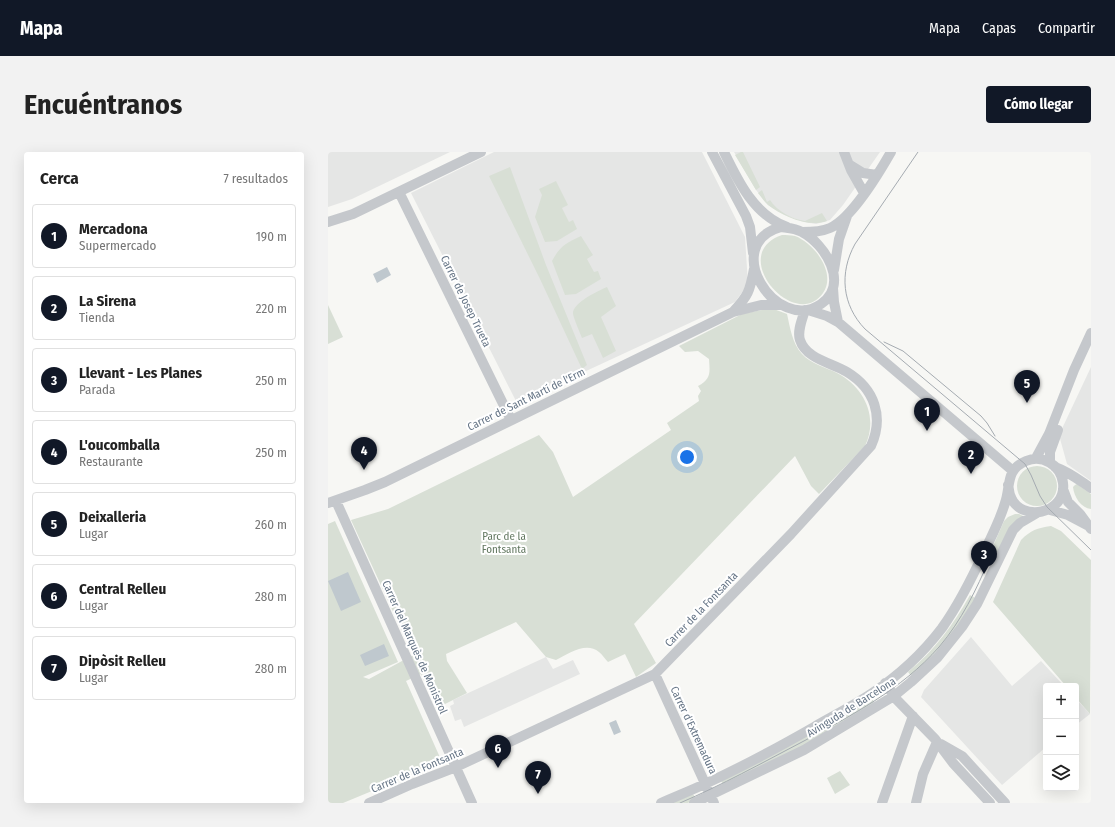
<!DOCTYPE html>
<html lang="es">
<head>
<meta charset="utf-8">
<style>
	:root { --surface:#fff; --page:#f2f2f2; --text:#222; --muted:#767676; --line:#e0e0e0; --accent:#111827 }
	body { margin:0; font-family:"Fira Sans Condensed",sans-serif; background:var(--page); color:var(--text) }
	.controls { position:absolute; right:12px; bottom:12px; display:grid; overflow:hidden; border-radius:4px; box-shadow:0 4px 16px #0002 }
	.controls button { width:36px; height:36px; display:grid; place-items:center; padding:0; border:0; border-bottom:1px solid var(--line); background:var(--surface); color:var(--text); font:20px sans-serif }
	.you { position:absolute; left:359px; top:305px; width:14px; height:14px; margin:-10px; border:3px solid #fff; border-radius:50%; background:#1a73e8; box-shadow:0 0 0 6px #1a73e833 }
	.badge { display:grid; place-items:center; width:26px; height:26px; border-radius:50%; background:var(--accent); color:#fff; font-size:13px; font-weight:700 }
	.pin { position:absolute; translate:-50% -33px; filter:drop-shadow(0 1px 2px #0008) }
	.pin::after { content:''; position:absolute; top:21px; width:14px; height:12px; background:inherit; clip-path:polygon(0 0,100% 0,50% 100%) }
	.list { margin:0; padding:0; list-style:none }
	h2 { display:flex; justify-content:space-between; align-items:center; height:52px; margin:0; padding:0 16px; font-size:17px }
	h2 small { font-size:13px; font-weight:400; color:var(--muted) }
	.list li { display:grid; grid-template-columns:26px 1fr auto; gap:12px; align-items:center; box-sizing:border-box; height:64px; margin:0 8px 8px; padding:0 8px; border:1px solid var(--line); border-radius:4px }
	.list b { display:block; font-size:15px; white-space:nowrap }
	.list p { margin:0; font-size:13px; white-space:nowrap; color:var(--muted) }
	.list em { font-size:13px; font-style:normal; color:var(--muted) }
	.icon { flex:none; width:22px; height:22px; fill:none; stroke:currentColor; stroke-width:2; stroke-linecap:round; stroke-linejoin:round }
	.map { position:relative; flex:none; width:763px; height:651px; overflow:hidden; border-radius:4px }
	header { display:flex; align-items:center; gap:24px; box-sizing:border-box; height:56px; padding:0 20px; background:var(--accent); color:#fff }
	header strong { font-size:19px }
	nav { display:flex; gap:22px; margin-inline-start:auto; font-size:14px }
	.intro { display:flex; align-items:center; justify-content:space-between; box-sizing:border-box; height:96px; padding:0 24px }
	h1 { margin:0; font-size:28px }
	.button { padding:10px 18px; border-radius:4px; background:var(--accent); color:#fff; font-size:14px; font-weight:700 }
	main { display:flex; gap:24px; padding:0 24px }
	aside { flex:1; background:var(--surface); border-radius:4px; box-shadow:0 4px 16px #0002 }
	.map>svg:first-child { display:block }
	.built { fill:#e5e6e5 }
	.green { fill:#d8dfd5 }
	.water { fill:#bfc8ce }
	.lines { fill:none; stroke-linecap:round; stroke-linejoin:round }
	.minor { stroke:#c5c8cc; stroke-width:10 }
	.tram { stroke:#a5abb1; stroke-width:1 }
	.labels { text-anchor:middle; stroke-width:4; stroke-linejoin:round; paint-order:stroke }
	.street-label { font-size:11px; fill:#667586; stroke:#fff }
	.park-label { font-size:11px; fill:#637861; stroke:#fff }
</style>
</head>
<body>
<header>
<strong>Mapa</strong>
<nav><a>Mapa</a><a>Capas</a><a>Compartir</a></nav>
</header>
<div class="intro"><h1>Encuéntranos</h1><a class="button">Cómo llegar</a></div>
<main>
<aside>
<h2>Cerca<small>7 resultados</small></h2>
<ul class="list">
<li><span class="badge">1</span><div><b>Mercadona</b><p>Supermercado</p></div><em>190 m</em></li>
<li><span class="badge">2</span><div><b>La Sirena</b><p>Tienda</p></div><em>220 m</em></li>
<li><span class="badge">3</span><div><b>Llevant - Les Planes</b><p>Parada</p></div><em>250 m</em></li>
<li><span class="badge">4</span><div><b>L'oucomballa</b><p>Restaurante</p></div><em>250 m</em></li>
<li><span class="badge">5</span><div><b>Deixalleria</b><p>Lugar</p></div><em>260 m</em></li>
<li><span class="badge">6</span><div><b>Central Relleu</b><p>Lugar</p></div><em>280 m</em></li>
<li><span class="badge">7</span><div><b>Dipòsit Relleu</b><p>Lugar</p></div><em>280 m</em></li>
</ul>
</aside>
<div class="map">
<svg width="763" height="651" viewBox="0 0 763 651">
	<rect width="100%" height="100%" fill="#f7f7f4"/>
	<path class="built" d="M 0,0 L 122,0 L 24,47 L 0,55 Z
		M 166,0 L 374,0 L 417,85 L 420,132 L 407,150 L 189,251 L 83,41 Z
		M 406,0 L 552,0 L 515,53 L 502,68 L 488,72 L 476,70 L 457,63 L 440,53 L 428,38 Z
		M 763,215 L 763,329 L 739,312 L 731,283 Z
		M 643,485 L 684,534 L 713,509 L 736,534 L 718,534 L 718,595 L 674,633 L 593,545 L 596,538 Z
		M 218,505 L 225,517 L 245,508 L 252,522 L 136,575 L 133,567 L 127,569 L 122,554 L 126,552 L 125,548 Z
		M 748,547 L 762,562 L 748,573 Z"/>
	<path class="green" d="M 413,0 L 415,0 L 432,35 L 428,38 L 407,3 Z
		M 182,15 L 218,113 L 259,213 L 254,217 L 212,127 L 161,24 Z
		M 228,29 L 240,53 L 234,56 L 241,70 L 245,68 L 249,77 L 229,89 L 217,90 L 207,65 L 214,43 L 211,37 Z
		M 434,38 L 439,50 L 442,48 C 449,59 464,67 477,69 L 494,61 L 499,69 C 481,76 454,64 440,53 C 436,49 433,45 430,41 Z
		M 454,83 C 458,83 463,83 467,84 C 486,91 509,121 495,141 C 467,181 398,102 454,83 Z
		M 253,84 L 265,103 L 259,107 L 266,120 L 270,119 L 273,127 L 248,142 L 237,143 L 224,109 C 232,94 238,91 253,84 Z
		M 279,135 L 288,154 L 273,165 L 288,199 L 275,206 L 264,182 L 254,186 C 252,181 246,167 245,162 C 244,151 270,139 279,135 Z
		M 0,153 L 15,185 L 0,192 Z
		M 443,156 L 459,162 C 462,175 464,191 474,202 C 483,212 497,215 509,221 C 536,235 551,265 537,294 L 491,342 L 483,334 L 467,304 L 306,472 L 328,511 L 308,525 L 297,502 L 280,510 C 277,507 274,502 271,500 C 258,489 240,502 228,508 L 218,505 L 188,470 L 118,502 L 119,509 L 139,541 L 109,556 L 93,522 L 78,529 L 114,610 L 15,651 L 0,651 L 0,372 L 7,369 L 70,510 L 35,525 L 41,527 L 85,503 L 23,368 L 60,357 L 211,283 L 225,300 L 245,345 L 343,278 L 339,271 L 371,249 L 370,244 L 373,239 L 370,234 C 383,227 382,221 381,207 L 370,199 L 357,200 L 351,194 L 414,162 Z
		M689 334a20 20 0 1 1 40 0a20 20 0 1 1-40 0Z
		M 749,332 L 763,342 L 763,357 C 753,356 746,345 745,335 L 747,333 Z
		M 687,362 L 691,362 L 695,364 L 669,404 L 662,401 L 676,369 L 680,365 Z
		M 723,374 L 733,379 L 763,408 L 762,562 L 748,546 L 748,534 L 738,534 L 665,450 L 693,388 C 703,378 709,376 723,374 Z
		M 642,443 L 649,447 L 625,483 L 584,525 L 580,520 C 606,499 626,472 642,443 Z
		M 544,546 L 547,552 L 477,593 L 396,634 L 393,629 Z
		M 512,619 L 522,633 L 507,642 L 499,626 Z
		M 365,642 L 368,647 L 360,651 L 344,651 Z"/>
	<path class="water" d="M 59,115 L 63,123 L 49,131 L 45,122 Z
		M 20,420 L 33,450 L 13,459 L 0,429 Z
		M 56,492 L 61,504 L 37,514 L 32,503 Z
		M 288,568 L 293,580 L 286,583 L 281,571 Z"/>
	<g class="lines">
		<path class="minor" d="M 384,0 L 418,64 L 422,75 L 425,101
			M 396,0 C 410,29 426,63 459,75
			M 516,0 L 523,18 L 536,41
			M 522,13 L 535,21 L 549,23
			M 71,40 L 183,268
			M 0,70 L 25,62 L 153,0
			M 453,75 C 461,76 467,76 474,80 C 497,92 522,132 493,152 C 448,183 391,92 453,75 Z
			M 474,80 C 484,80 493,80 502,76 C 523,67 551,21 563,0
			M 506,118 L 511,87 L 519,64
			M 505,136 L 506,150 L 510,170
			M 480,158 L 499,164 L 510,170 L 685,319
			M 405,160 C 420,144 422,139 426,117
			M 708,306 L 721,282 L 746,218 L 763,181
			M 722,311 L 722,300 L 730,278
			M 727,315 C 741,320 751,328 763,336
			M 735,337 L 740,350 L 752,362 L 763,377
			M 8,349 L 144,651
			M 0,351 L 37,338 L 57,330 L 405,160 L 433,153 L 454,153
			M 722,358 L 740,363 L 759,373
			M 327,522 L 386,651
			M 557,531 L 569,548 L 607,587 L 625,611 L 662,651
			M 613,592 L 634,604 L 677,651
			M 41,651 L 84,632 L 128,615 L 327,522 L 463,382 L 543,294 C 556,265 547,237 519,220 C 504,211 478,207 472,188 C 469,179 474,168 477,158
			M 333,651 C 349,644 364,638 379,631 C 416,614 451,595 486,575 C 505,564 525,554 543,542 C 570,524 595,501 614,476 C 631,452 644,426 656,400 C 664,384 672,368 677,351 C 683,334 677,318 698,309 C 714,302 733,313 735,331 C 739,362 692,372 682,343 C 681,340 681,336 680,333
			M 366,651 L 476,598 L 566,544 L 583,530 L 610,505 L 634,475 L 649,452 L 685,378 L 692,371 L 709,361
			M 554,651 L 585,564
			M 588,651 L 595,622 L 609,590"/>
		<path class="tram" d="M 590,0 L 527,92 C 511,121 514,153 537,177 L 697,312 L 703,323 L 712,344 L 719,355 L 763,398
			M 556,190 L 575,199 L 653,264 L 659,271 L 667,284
			M 352,651 C 394,633 434,611 474,590 C 523,564 574,537 611,495 C 634,468 648,438 662,406"/>
	</g>
	<g class="labels">
		<g class="street-label">
			<text transform="translate(138 149) rotate(64)" y="4">Carrer de Josep Trueta</text>
			<text transform="translate(198 247) rotate(-26)" y="4">Carrer de Sant Martí de l'Erm</text>
			<text transform="translate(373 457) rotate(-46)" y="4">Carrer de la Fontsanta</text>
			<text transform="translate(87 495) rotate(66)" y="4">Carrer del Marquès de Monistrol</text>
			<text transform="translate(523 555) rotate(-32)" y="4">Avinguda de Barcelona</text>
			<text transform="translate(366 578) rotate(65)" y="4">Carrer d'Extremadura</text>
			<text transform="translate(89 618) rotate(-23)" y="4">Carrer de la Fontsanta</text>
		</g>
		<g class="park-label">
			<text x="176" y="388">Parc de la<tspan x="176" dy="13">Fontsanta</tspan></text>
		</g>
	</g>
</svg>
<div class="controls">
<button>+</button>
<button>−</button>
<button><svg class="icon" aria-label="layers" viewBox="0 0 24 24"><path d="M12 4l9 5-9 5-9-5zM3 14l9 5 9-5"/></svg></button>
</div>
<div class="you"></div>
<div class="pin badge" style="left:599px;top:279px">1</div>
<div class="pin badge" style="left:643px;top:322px">2</div>
<div class="pin badge" style="left:656px;top:422px">3</div>
<div class="pin badge" style="left:36px;top:318px">4</div>
<div class="pin badge" style="left:699px;top:251px">5</div>
<div class="pin badge" style="left:170px;top:616px">6</div>
<div class="pin badge" style="left:210px;top:642px">7</div>
</div>
</main>
</body>
</html>
